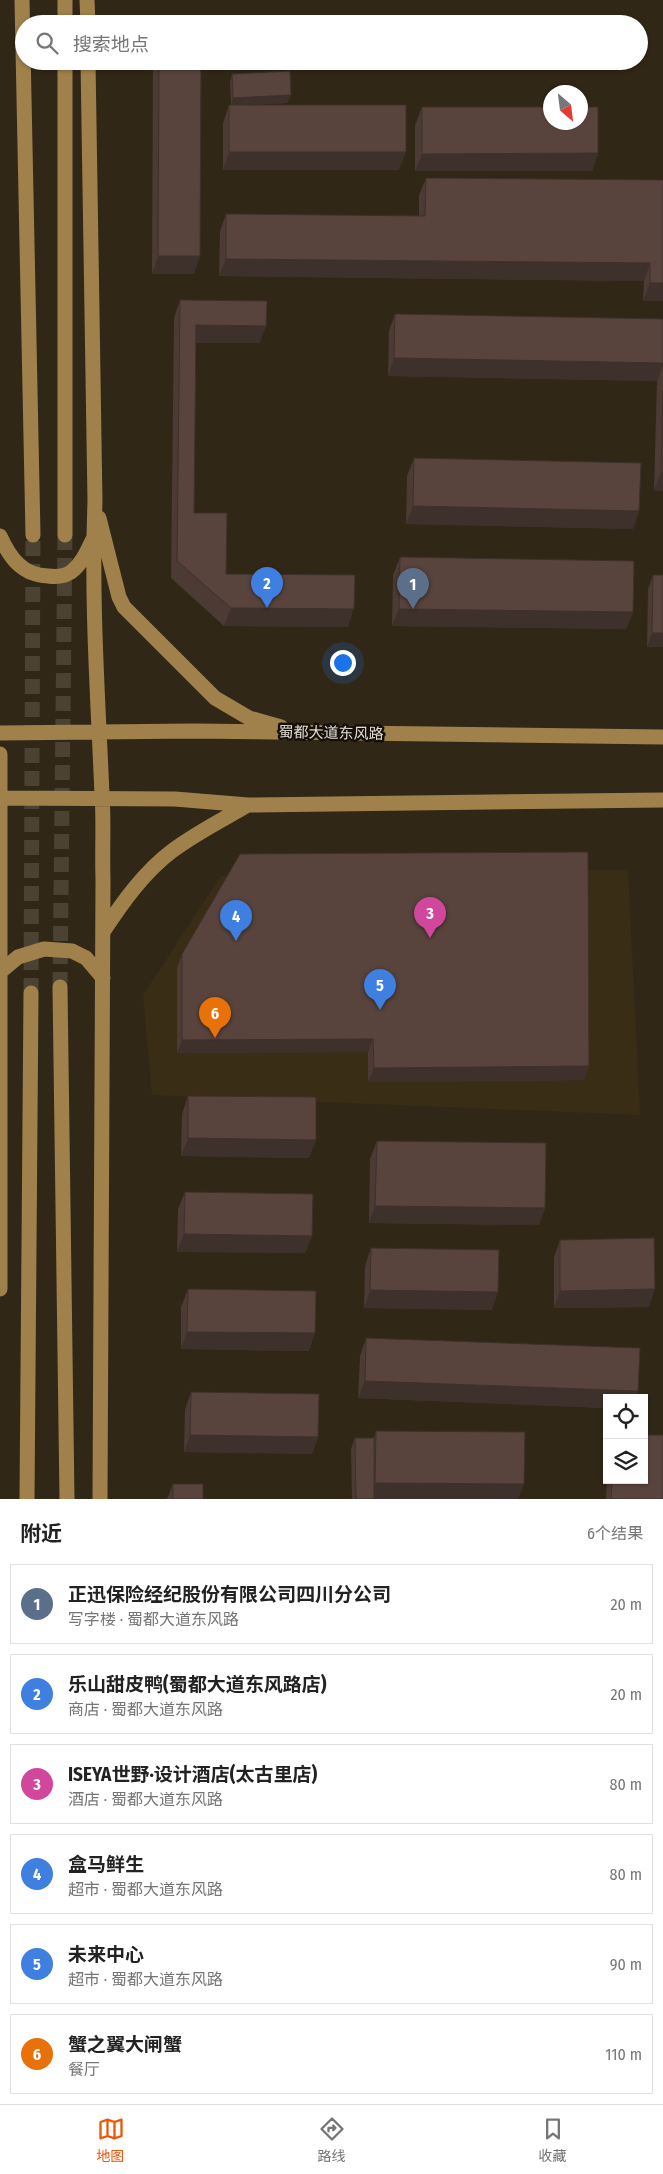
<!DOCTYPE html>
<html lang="zh">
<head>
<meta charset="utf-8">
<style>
	:root { --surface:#fff; --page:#f6f6f6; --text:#222; --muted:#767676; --line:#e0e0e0; --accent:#ea580c }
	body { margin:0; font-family:"Fira Sans Condensed","Noto Sans SC",sans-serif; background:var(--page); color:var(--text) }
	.controls { position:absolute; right:15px; bottom:15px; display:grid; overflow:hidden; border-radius:0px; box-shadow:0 1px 4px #0004 }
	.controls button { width:45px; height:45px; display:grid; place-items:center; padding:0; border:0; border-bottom:1px solid var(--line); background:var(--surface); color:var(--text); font:25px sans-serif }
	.compass { position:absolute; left:543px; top:85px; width:45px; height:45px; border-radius:50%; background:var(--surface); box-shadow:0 1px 4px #0004; rotate:152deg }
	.you { position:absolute; left:342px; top:662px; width:18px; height:18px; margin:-12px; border:4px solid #fff; border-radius:50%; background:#1a73e8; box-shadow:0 0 0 8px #1a73e833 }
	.badge { display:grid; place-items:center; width:32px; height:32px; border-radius:50%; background:var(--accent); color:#fff; font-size:16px; font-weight:700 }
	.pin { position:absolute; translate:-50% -41px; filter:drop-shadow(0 1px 2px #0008) }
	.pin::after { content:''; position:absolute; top:26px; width:18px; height:15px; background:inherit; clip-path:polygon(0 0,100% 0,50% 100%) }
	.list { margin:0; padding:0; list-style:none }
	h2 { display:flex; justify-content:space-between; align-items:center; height:65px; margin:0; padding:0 20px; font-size:21px }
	h2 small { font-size:16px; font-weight:400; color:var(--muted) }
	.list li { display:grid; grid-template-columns:32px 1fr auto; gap:15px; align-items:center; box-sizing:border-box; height:80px; margin:0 10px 10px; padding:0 10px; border:1px solid var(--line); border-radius:0px }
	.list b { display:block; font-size:19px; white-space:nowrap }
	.list p { margin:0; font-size:16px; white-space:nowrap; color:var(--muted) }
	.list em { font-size:16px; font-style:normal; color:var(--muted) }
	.icon { flex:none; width:28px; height:28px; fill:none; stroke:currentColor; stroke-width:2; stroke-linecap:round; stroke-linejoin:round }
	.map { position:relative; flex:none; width:663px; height:1499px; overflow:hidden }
	.search { position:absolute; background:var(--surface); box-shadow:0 1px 4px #0004; left:15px; right:15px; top:15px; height:55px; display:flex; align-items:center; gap:12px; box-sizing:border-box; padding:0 18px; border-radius:28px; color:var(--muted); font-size:19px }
	.sheet { height:605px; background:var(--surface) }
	nav { display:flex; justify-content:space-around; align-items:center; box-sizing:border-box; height:70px; border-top:1px solid var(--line); background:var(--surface); font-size:14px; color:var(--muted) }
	nav a { display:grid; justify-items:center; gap:2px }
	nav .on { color:var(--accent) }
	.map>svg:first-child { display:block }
	.built { fill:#3a2d16 }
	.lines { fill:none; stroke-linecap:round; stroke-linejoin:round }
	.primary-tunnel { stroke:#4c4233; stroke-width:15; stroke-dasharray:15 8; stroke-linecap:butt }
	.primary { stroke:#a1814b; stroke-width:15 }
	.wall { fill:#4c3a34 }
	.shaded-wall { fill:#3e302b }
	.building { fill:#58443d; stroke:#3e302b }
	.labels { text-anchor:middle; stroke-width:5; stroke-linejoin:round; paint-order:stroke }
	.street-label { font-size:15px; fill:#e2dbd1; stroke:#15110a }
</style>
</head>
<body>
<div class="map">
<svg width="663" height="1499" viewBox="0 0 663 1499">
	<rect width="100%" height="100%" fill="#312717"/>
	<path class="built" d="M 628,870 L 640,1115 L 152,1095 L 143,995 L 221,876 Z"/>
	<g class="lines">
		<path class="primary-tunnel" d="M 60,987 L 65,535
			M 31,993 L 33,535"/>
		<path class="primary" d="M 22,0 L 33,535
			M 87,0 L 88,24
			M 65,24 L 65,0
			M 88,61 L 95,502 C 91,600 98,698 102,795 C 104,823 102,851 103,879 L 100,1499
			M 99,518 L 119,597 L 124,607 L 215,698 L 249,718 L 281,727
			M 65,535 L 65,61
			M 0,536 C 10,558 22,575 48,576 C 56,577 64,577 71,572 C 82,564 87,551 93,539
			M 0,733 L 194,731 L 663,737
			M 0,754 L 0,1289
			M 0,798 L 175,799 L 248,805 L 663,800
			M 103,932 C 122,903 144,872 172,851 C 196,833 222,820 248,805
			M 0,972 L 18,957 L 44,949 L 72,951 L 86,958 L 103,978
			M 60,987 L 67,1499
			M 27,1499 L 31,993"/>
	</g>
	<path class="wall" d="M 153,61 L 201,61 L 194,274 L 152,274 Z
		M 232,74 L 288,103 L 245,105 L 399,170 L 223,170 L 223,123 L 229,105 L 231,105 L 230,82 Z
		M 422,107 L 598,153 L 592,171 L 415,171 L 415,125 Z
		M 426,178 L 663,180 L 663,301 L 643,301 L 644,281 L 219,276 L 220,231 L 226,214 L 419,216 L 419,195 Z
		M 180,300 L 260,343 L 196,343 L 194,513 L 226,574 L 348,627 L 224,626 L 171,578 L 174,318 Z
		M 395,314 L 663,319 L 663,491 L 654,490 L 657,381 L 388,376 L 389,331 Z
		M 414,458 L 639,511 L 633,529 L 406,524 L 407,476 Z
		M 400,557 L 633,612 L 626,629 L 392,626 L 393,575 Z
		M 653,575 L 663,575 L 663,647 L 647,647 L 648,589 Z
		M 182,954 L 589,1066 L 584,1080 L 368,1082 L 368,1052 L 177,1053 L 177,968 Z
		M 188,1096 L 316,1140 L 309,1158 L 181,1156 L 182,1114 Z
		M 377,1141 L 545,1208 L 539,1225 L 369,1223 L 370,1159 Z
		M 185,1192 L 312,1236 L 305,1253 L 177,1252 L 178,1209 Z
		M 560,1240 L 649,1307 L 554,1308 L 554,1257 Z
		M 371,1248 L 492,1310 L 364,1308 L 365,1266 Z
		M 188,1289 L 309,1351 L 181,1349 L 181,1307 Z
		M 366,1338 L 638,1391 L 636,1398 L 607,1398 L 607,1408 L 358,1398 L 360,1356 Z
		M 191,1392 L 318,1437 L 312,1454 L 184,1452 L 185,1410 Z
		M 376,1431 L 524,1484 L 518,1499 L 352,1499 L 351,1449 L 355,1438 L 374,1438 Z
		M 607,1480 L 644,1480 L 663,1499 L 606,1499 Z
		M 173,1484 L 203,1499 L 167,1499 Z"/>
	<path class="shaded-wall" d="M 291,95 L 288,103 L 231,106 L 233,98 Z
		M 229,152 L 406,152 L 399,170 L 223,170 Z
		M 598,153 L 592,171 L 415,171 L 422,154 Z
		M 158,256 L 200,256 L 194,274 L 152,274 Z
		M 226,259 L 650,263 L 644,281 L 219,276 Z
		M 650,283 L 663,283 L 663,301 L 643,301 Z
		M 196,325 L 266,326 L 260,343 L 190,343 Z
		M 394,358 L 663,363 L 663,365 L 657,381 L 388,376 Z
		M 661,473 L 663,473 L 663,491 L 654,490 Z
		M 413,506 L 639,511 L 633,529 L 406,524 Z
		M 231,608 L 354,609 L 348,627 L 224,626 Z
		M 399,609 L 633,612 L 626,629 L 392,626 Z
		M 652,633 L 663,633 L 663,647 L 647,647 Z
		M 373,1039 L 368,1052 L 177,1053 L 182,1040 Z
		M 589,1066 L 584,1080 L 368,1082 L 374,1068 Z
		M 188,1138 L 316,1140 L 309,1158 L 181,1156 Z
		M 375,1206 L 545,1208 L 539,1225 L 369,1223 Z
		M 184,1234 L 312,1236 L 305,1253 L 177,1252 Z
		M 655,1289 L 649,1307 L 554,1308 L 560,1291 Z
		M 370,1290 L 498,1292 L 492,1310 L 364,1308 Z
		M 187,1332 L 315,1333 L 309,1351 L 181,1349 Z
		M 365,1381 L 638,1391 L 636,1398 L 607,1398 L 607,1408 L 358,1398 Z
		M 190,1435 L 318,1437 L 312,1454 L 184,1452 Z
		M 375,1483 L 524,1484 L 518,1499 L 369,1499 Z"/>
	<path class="building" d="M 159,61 L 201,61 L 200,256 L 158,256 Z
		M 290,71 L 291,95 L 233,98 L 232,74 Z
		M 229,105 L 406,105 L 406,152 L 229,152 Z
		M 422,107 L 550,107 L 550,122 L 580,122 L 580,107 L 598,107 L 598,153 L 422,154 Z
		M 426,178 L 663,180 L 663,283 L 650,283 L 650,263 L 226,259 L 226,214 L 425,216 Z
		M 180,300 L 267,301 L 266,326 L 196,325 L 194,513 L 227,513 L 226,574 L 355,575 L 354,609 L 231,608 L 177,561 Z
		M 395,314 L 663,319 L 663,363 L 394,358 Z
		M 663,391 L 663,473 L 661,473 Z
		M 414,458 L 641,463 L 639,511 L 413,506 Z
		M 400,557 L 634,561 L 633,612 L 399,609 Z
		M 653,575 L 663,575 L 663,633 L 652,633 Z
		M 588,852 L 589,1066 L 374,1068 L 373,1039 L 182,1040 L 182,954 L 240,854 Z
		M 188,1096 L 316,1097 L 316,1140 L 188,1138 Z
		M 377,1141 L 546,1143 L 545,1208 L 375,1206 Z
		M 185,1192 L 313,1194 L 312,1236 L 184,1234 Z
		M 654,1238 L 655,1289 L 560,1291 L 560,1240 Z
		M 371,1248 L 499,1250 L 498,1292 L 370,1290 Z
		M 188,1289 L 316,1291 L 315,1333 L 187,1332 Z
		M 366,1338 L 640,1348 L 638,1391 L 365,1381 Z
		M 191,1392 L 319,1394 L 318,1437 L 190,1435 Z
		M 376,1431 L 525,1432 L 524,1484 L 375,1483 Z
		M 644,1435 L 663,1435 L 663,1499 L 611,1499 L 612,1480 L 644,1480 Z
		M 355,1438 L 374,1438 L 374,1499 L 356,1499 Z
		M 173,1484 L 203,1484 L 203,1499 L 173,1499 Z"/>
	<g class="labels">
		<g class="street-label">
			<text transform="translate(331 733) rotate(1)" y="5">蜀都大道东风路</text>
		</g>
	</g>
</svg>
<div class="controls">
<button><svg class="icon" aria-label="locate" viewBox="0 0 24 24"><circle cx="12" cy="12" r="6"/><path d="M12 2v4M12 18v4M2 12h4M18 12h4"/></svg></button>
<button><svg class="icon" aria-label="layers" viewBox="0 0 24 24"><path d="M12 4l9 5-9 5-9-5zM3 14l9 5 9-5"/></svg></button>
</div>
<svg class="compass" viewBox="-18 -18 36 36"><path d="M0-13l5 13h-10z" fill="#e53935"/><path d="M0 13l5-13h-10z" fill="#767676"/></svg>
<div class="you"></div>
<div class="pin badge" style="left:413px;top:609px;background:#5c6f8a">1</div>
<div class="pin badge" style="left:267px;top:608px;background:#3f7fe0">2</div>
<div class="pin badge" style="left:430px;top:938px;background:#d1479c">3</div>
<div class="pin badge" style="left:236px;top:941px;background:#3f7fe0">4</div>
<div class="pin badge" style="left:380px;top:1010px;background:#3f7fe0">5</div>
<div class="pin badge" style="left:215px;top:1038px;background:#e8710a">6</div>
<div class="search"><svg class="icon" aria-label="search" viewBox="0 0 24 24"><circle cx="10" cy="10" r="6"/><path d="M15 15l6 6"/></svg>搜索地点</div>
</div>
<section class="sheet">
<h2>附近<small>6个结果</small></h2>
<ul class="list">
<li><span class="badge" style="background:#5c6f8a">1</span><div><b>正迅保险经纪股份有限公司四川分公司</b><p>写字楼 · 蜀都大道东风路</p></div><em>20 m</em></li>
<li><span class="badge" style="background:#3f7fe0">2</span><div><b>乐山甜皮鸭(蜀都大道东风路店)</b><p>商店 · 蜀都大道东风路</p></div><em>20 m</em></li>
<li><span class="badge" style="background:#d1479c">3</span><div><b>ISEYA世野·设计酒店(太古里店)</b><p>酒店 · 蜀都大道东风路</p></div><em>80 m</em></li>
<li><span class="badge" style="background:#3f7fe0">4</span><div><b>盒马鲜生</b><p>超市 · 蜀都大道东风路</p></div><em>80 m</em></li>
<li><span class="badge" style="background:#3f7fe0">5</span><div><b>未来中心</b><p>超市 · 蜀都大道东风路</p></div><em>90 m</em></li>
<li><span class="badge" style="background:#e8710a">6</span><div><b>蟹之翼大闸蟹</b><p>餐厅</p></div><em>110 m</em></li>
</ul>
</section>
<nav>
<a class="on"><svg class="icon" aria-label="map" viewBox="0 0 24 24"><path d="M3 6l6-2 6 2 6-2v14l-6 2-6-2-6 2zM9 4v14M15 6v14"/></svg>地图</a>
<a><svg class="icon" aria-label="directions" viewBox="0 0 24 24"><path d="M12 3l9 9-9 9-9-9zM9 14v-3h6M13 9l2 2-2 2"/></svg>路线</a>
<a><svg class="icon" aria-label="saved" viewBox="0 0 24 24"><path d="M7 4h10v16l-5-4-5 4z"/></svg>收藏</a>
</nav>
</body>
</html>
